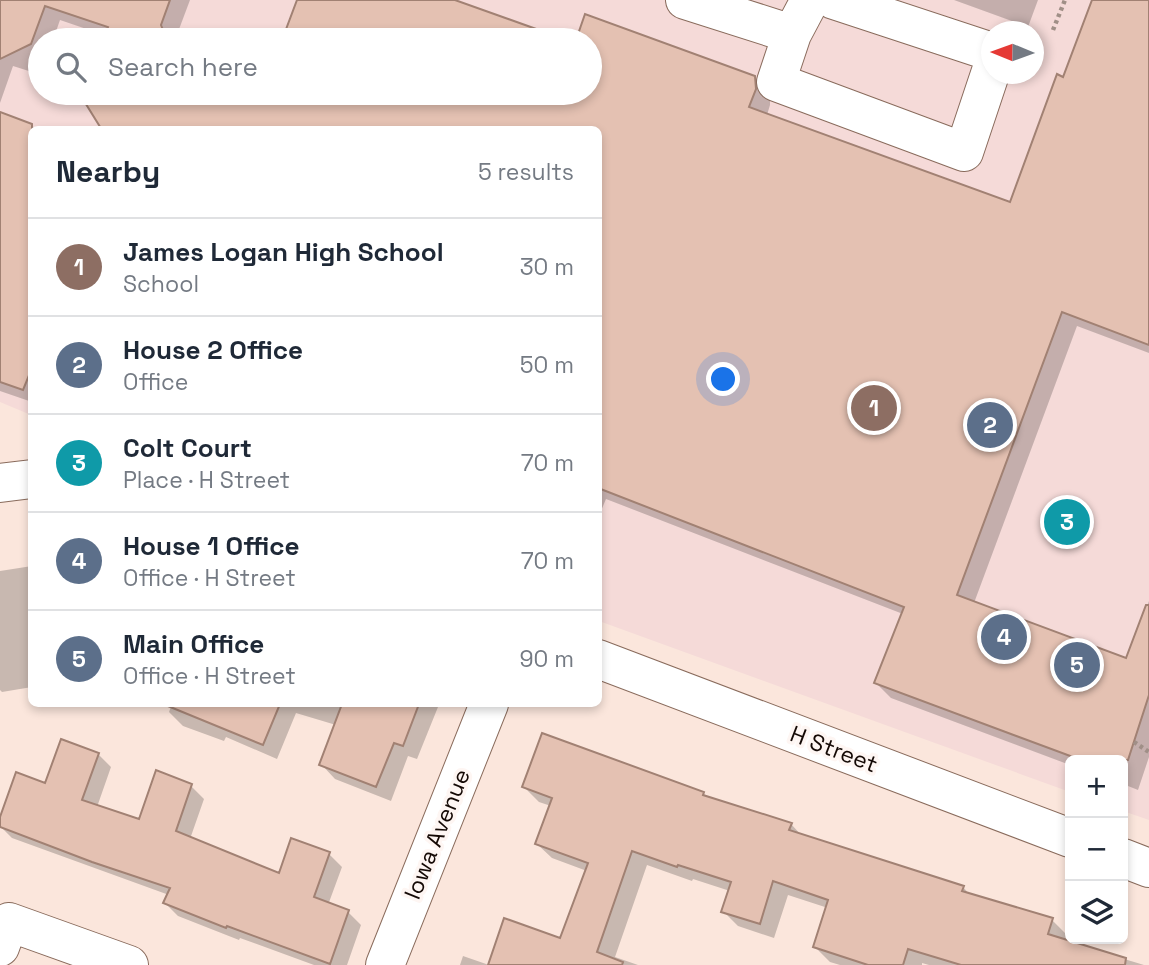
<!DOCTYPE html>
<html lang="en">
<head>
<meta charset="utf-8">
<style>
	:root { --surface:#fff; --page:#f2f2f3; --text:#1f2937; --muted:#747a83; --line:#e0e1e3; --accent:#db2777 }
	body { margin:0; font-family:"Space Grotesk",sans-serif; background:var(--page); color:var(--text) }
	.controls { position:absolute; right:21px; bottom:21px; display:grid; overflow:hidden; border-radius:10px; box-shadow:0 4px 10px #0003 }
	.controls button { width:63px; height:63px; display:grid; place-items:center; padding:0; border:0; border-bottom:2px solid var(--line); background:var(--surface); color:var(--text); font:35px sans-serif }
	.compass { position:absolute; left:981px; top:21px; width:63px; height:63px; border-radius:50%; background:var(--surface); box-shadow:0 4px 10px #0003; rotate:271deg }
	.you { position:absolute; left:724px; top:380px; width:24px; height:24px; margin:-18px; border:5px solid #fff; border-radius:50%; background:#1a73e8; box-shadow:0 0 0 10px #1a73e833 }
	.badge { display:grid; place-items:center; width:46px; height:46px; border-radius:50%; background:var(--accent); color:#fff; font-size:23px; font-weight:700 }
	.pin { position:absolute; translate:-50% -50%; border:4px solid #fff; box-shadow:0 2px 7px #0006 }
	.list { margin:0; padding:0; list-style:none }
	h2 { display:flex; justify-content:space-between; align-items:center; height:91px; margin:0; padding:0 28px; font-size:30px }
	h2 small { font-size:23px; font-weight:400; color:var(--muted) }
	.list li { display:grid; grid-template-columns:46px 1fr auto; gap:21px; align-items:center; box-sizing:border-box; height:98px; padding:0 28px; border-top:2px solid var(--line) }
	.list b { display:block; font-size:26px; white-space:nowrap }
	.list p { margin:0; font-size:23px; white-space:nowrap; color:var(--muted) }
	.list em { font-size:23px; font-style:normal; color:var(--muted) }
	.icon { flex:none; width:38px; height:38px; fill:none; stroke:currentColor; stroke-width:2; stroke-linecap:round; stroke-linejoin:round }
	.map { position:relative; flex:none; width:1149px; height:965px; overflow:hidden }
	.search { position:absolute; background:var(--surface); box-shadow:0 4px 10px #0003; left:28px; top:28px; width:574px; height:77px; display:flex; align-items:center; gap:18px; box-sizing:border-box; padding:0 24px; border-radius:38px; color:var(--muted); font-size:26px }
	.panel { position:absolute; background:var(--surface); box-shadow:0 4px 10px #0003; left:28px; top:126px; width:574px; height:581px; border-radius:10px }
	.map>svg:first-child { display:block }
	.education { fill:#f5dad8; fill-rule:evenodd }
	.shadow { fill:#0003 }
	.building { fill:#e4c1b2; stroke:#a18173; stroke-width:2 }
	.lines { fill:none; stroke-linecap:round; stroke-linejoin:round }
	.minor-casing { stroke:#896b5c; stroke-width:40 }
	.path { stroke:#a08f87; stroke-width:4.5; stroke-dasharray:3.5 3.5; stroke-linecap:butt }
	.minor { stroke:#fff; stroke-width:38 }
	.labels { text-anchor:middle; stroke-width:7; stroke-linejoin:round; paint-order:stroke }
	.street-label { font-size:23px; fill:#140905; stroke:#fef6f3 }
</style>
</head>
<body>
<div class="map">
<svg width="1149" height="965" viewBox="0 0 1149 965">
	<rect width="100%" height="100%" fill="#fbe6dc"/>
	<path class="education" d="M 0,0 L 1149,0 L 1149,820 L 1123,811 L 1123,760 L 1070,760 L 1070,792 L 599,621 L 598,130 L 32,130 L 31,415 L 0,402 ZM 992,32 L 1034,32 L 1034,74 L 992,74 ZM 40,40 L 590,40 L 590,93 L 40,93 Z"/>
	<path class="shadow" d="M 0,0 L 190,0 L 175,40 L 105,40 L 107,36 L 60,20 L 53,40 L 40,40 L 40,62 L 35,64 L 32,72 L 13,66 L 0,103 Z
		M 299,0 L 450,0 L 562,40 L 284,40 Z
		M 954,0 L 1038,0 L 1028,27 Z
		M 1094,0 L 1149,0 L 1149,353 L 1077,326 L 974,603 L 1127,660 L 1149,601 L 1149,757 L 1138,790 L 1123,784 L 1123,760 L 1070,760 L 1070,765 L 891,698 L 876,683 L 903,614 L 606,499 L 598,518 L 598,130 L 83,96 L 84,93 L 590,93 L 590,40 L 577,40 L 586,17 L 754,77 L 770,93 L 770,105 L 767,115 L 1011,204 Z
		M 0,114 L 41,130 L 32,130 L 32,402 L 0,391 Z
		M 32,566 L 32,687 L 2,692 L 0,690 L 0,571 Z
		M 172,704 L 434,704 L 438,707 L 417,759 L 408,756 L 391,801 L 335,779 L 321,764 L 336,725 L 296,713 L 277,759 L 226,737 L 224,741 L 183,726 L 169,712 Z
		M 98,754 L 111,767 L 97,807 L 140,821 L 191,786 L 204,799 L 190,839 L 280,875 L 329,854 L 342,867 L 328,905 L 348,912 L 361,925 L 347,965 L 314,965 L 240,938 L 239,940 L 178,916 L 165,903 L 169,895 L 12,838 L 0,826 L 0,822 L 46,785 Z
		M 524,787 L 703,793 L 708,798 L 791,824 L 803,837 L 963,887 L 970,895 L 1052,920 L 1067,935 L 1065,941 L 1144,965 L 929,965 L 922,963 L 922,965 L 840,965 L 830,962 L 815,947 L 828,908 L 788,895 L 774,938 L 738,926 L 723,911 L 730,891 L 693,879 L 692,881 L 647,865 L 615,957 L 638,965 L 460,965 L 463,956 L 489,965 L 561,941 L 587,871 L 552,858 L 537,844 L 551,806 L 539,802 Z"/>
	<path class="building" d="M 0,0 L 170,0 L 161,25 L 167,40 L 103,40 L 108,27 L 45,6 L 31,44 L 0,59 Z
		M 297,0 L 455,0 L 567,40 L 282,40 Z
		M 1092,0 L 1149,0 L 1149,345 L 1062,312 L 957,595 L 1126,658 L 1146,605 L 1149,605 L 1149,695 L 1128,760 L 1081,760 L 874,683 L 904,607 L 598,488 L 598,130 L 102,130 L 81,96 L 82,93 L 590,93 L 590,40 L 576,40 L 585,14 L 755,76 L 756,89 L 749,107 L 1010,202 L 1057,74 L 1063,77 Z
		M 0,112 L 32,124 L 32,368 L 23,390 L 0,382 Z
		M 163,704 L 280,704 L 263,745 Z
		M 342,704 L 419,704 L 403,746 L 394,743 L 376,787 L 319,765 Z
		M 542,733 L 704,792 L 703,795 L 792,823 L 789,830 L 964,886 L 962,891 L 1053,918 L 1048,934 L 1126,958 L 1125,965 L 961,965 L 908,949 L 903,965 L 868,965 L 813,947 L 828,900 L 773,881 L 760,924 L 721,912 L 731,882 L 678,865 L 677,867 L 632,851 L 597,952 L 623,962 L 622,965 L 488,965 L 504,918 L 560,938 L 588,863 L 535,844 L 552,798 L 522,787 Z
		M 61,739 L 99,753 L 82,800 L 139,819 L 156,770 L 192,784 L 176,831 L 279,873 L 291,838 L 330,852 L 314,897 L 349,910 L 330,964 L 227,926 L 226,928 L 163,903 L 170,888 L 92,862 L 0,827 L 0,817 L 16,772 L 45,783 Z"/>
	<g class="lines">
		<defs>
			<path id="minor" d="M 685,0 L 792,34
				M 810,0 L 792,34 L 776,82 L 964,152 L 992,68
				M 834,0 L 992,52
				M 0,483 L 32,479
				M 598,659 L 1070,838
				M 1123,858 L 1149,868
				M 0,947 L 9,922 L 129,965
				M 385,965 L 489,704"/>
		</defs>
		<use href="#minor" class="minor-casing"/>
		<path class="path" d="M 1053,30 L 1065,0
			M 1134,742 L 1149,752"/>
		<use href="#minor" class="minor"/>
	</g>
	<g class="labels">
		<g class="street-label">
			<text transform="translate(834 749) rotate(21)" y="8">H Street</text>
			<text transform="translate(437 834) rotate(-68)" y="8">Iowa Avenue</text>
		</g>
	</g>
</svg>
<div class="controls">
<button>+</button>
<button>−</button>
<button><svg class="icon" aria-label="layers" viewBox="0 0 24 24"><path d="M12 4l9 5-9 5-9-5zM3 14l9 5 9-5"/></svg></button>
</div>
<svg class="compass" viewBox="-18 -18 36 36"><path d="M0-13l5 13h-10z" fill="#e53935"/><path d="M0 13l5-13h-10z" fill="#747a83"/></svg>
<div class="you"></div>
<div class="pin badge" style="left:874px;top:408px;background:#8d6e63">1</div>
<div class="pin badge" style="left:990px;top:425px;background:#5c6f8a">2</div>
<div class="pin badge" style="left:1067px;top:522px;background:#0f9aa8">3</div>
<div class="pin badge" style="left:1004px;top:637px;background:#5c6f8a">4</div>
<div class="pin badge" style="left:1077px;top:665px;background:#5c6f8a">5</div>
<div class="search"><svg class="icon" aria-label="search" viewBox="0 0 24 24"><circle cx="10" cy="10" r="6"/><path d="M15 15l6 6"/></svg>Search here</div>
<section class="panel">
<h2>Nearby<small>5 results</small></h2>
<ul class="list">
<li><span class="badge" style="background:#8d6e63">1</span><div><b>James Logan High School</b><p>School</p></div><em>30 m</em></li>
<li><span class="badge" style="background:#5c6f8a">2</span><div><b>House 2 Office</b><p>Office</p></div><em>50 m</em></li>
<li><span class="badge" style="background:#0f9aa8">3</span><div><b>Colt Court</b><p>Place · H Street</p></div><em>70 m</em></li>
<li><span class="badge" style="background:#5c6f8a">4</span><div><b>House 1 Office</b><p>Office · H Street</p></div><em>70 m</em></li>
<li><span class="badge" style="background:#5c6f8a">5</span><div><b>Main Office</b><p>Office · H Street</p></div><em>90 m</em></li>
</ul>
</section>
</div>
</body>
</html>
